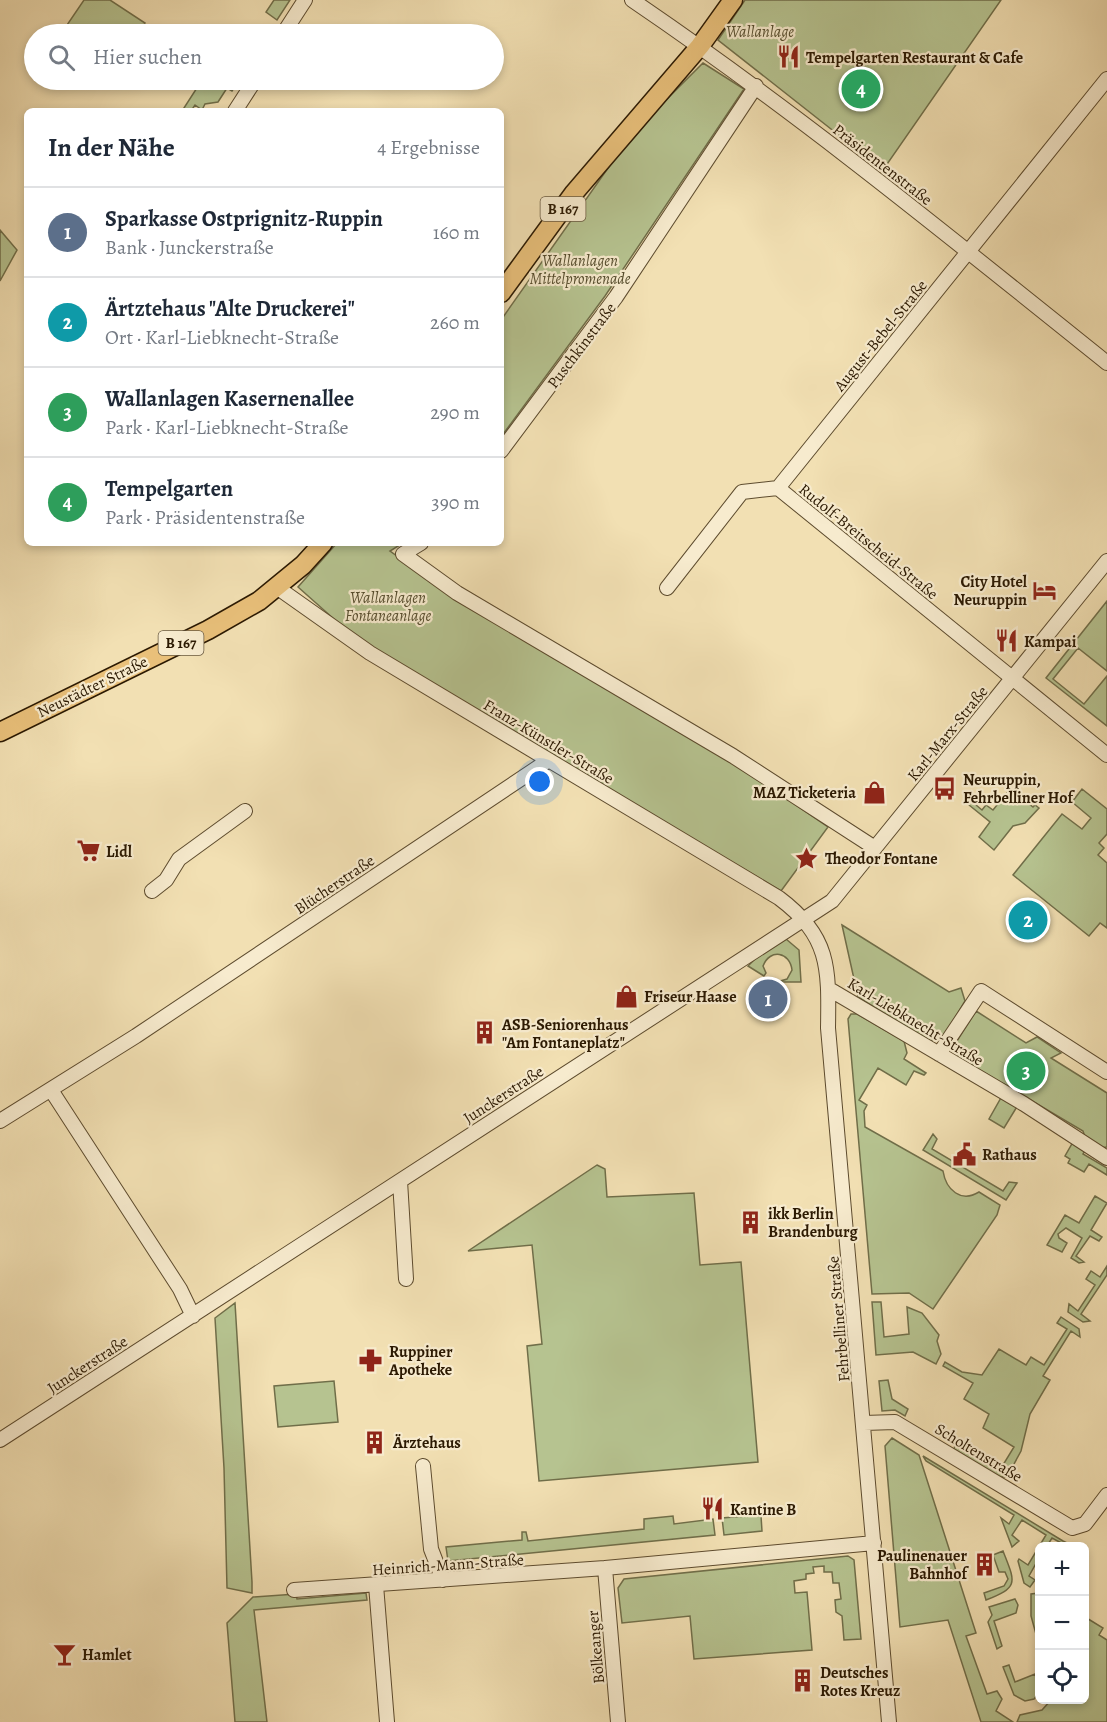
<!DOCTYPE html>
<html lang="de">
<head>
<meta charset="utf-8">
<style>
	:root { --surface:#fff; --page:#f6f6f7; --text:#1f2937; --muted:#747a83; --line:#e0e1e3; --accent:#0b8043 }
	body { margin:0; font-family:Alegreya,serif; background:var(--page); color:var(--text) }
	.controls { position:absolute; right:18px; bottom:18px; display:grid; overflow:hidden; border-radius:9px; box-shadow:0 3px 9px #0003 }
	.controls button { width:54px; height:54px; display:grid; place-items:center; padding:0; border:0; border-bottom:2px solid var(--line); background:var(--surface); color:var(--text); font:30px sans-serif }
	.you { position:absolute; left:540px; top:782px; width:21px; height:21px; margin:-15px; border:4px solid #fff; border-radius:50%; background:#1a73e8; box-shadow:0 0 0 9px #1a73e833 }
	.badge { display:grid; place-items:center; width:39px; height:39px; border-radius:50%; background:var(--accent); color:#fff; font-size:20px; font-weight:700 }
	.pin { position:absolute; translate:-50% -50%; border:3px solid #fff; box-shadow:0 2px 6px #0006 }
	.list { margin:0; padding:0; list-style:none }
	h2 { display:flex; justify-content:space-between; align-items:center; height:78px; margin:0; padding:0 24px; font-size:26px }
	h2 small { font-size:20px; font-weight:400; color:var(--muted) }
	.list li { display:grid; grid-template-columns:39px 1fr auto; gap:18px; align-items:center; box-sizing:border-box; height:90px; padding:0 24px; border-top:2px solid var(--line) }
	.list b { display:block; font-size:22px; white-space:nowrap }
	.list p { margin:0; font-size:20px; white-space:nowrap; color:var(--muted) }
	.list em { font-size:20px; font-style:normal; color:var(--muted) }
	.icon { flex:none; width:33px; height:33px; fill:none; stroke:currentColor; stroke-width:2; stroke-linecap:round; stroke-linejoin:round }
	.map { position:relative; flex:none; width:1107px; height:1722px; overflow:hidden }
	.search { position:absolute; background:var(--surface); box-shadow:0 3px 9px #0003; left:24px; top:24px; width:480px; height:66px; display:flex; align-items:center; gap:15px; box-sizing:border-box; padding:0 21px; border-radius:33px; color:var(--muted); font-size:22px }
	.panel { position:absolute; background:var(--surface); box-shadow:0 3px 9px #0003; left:24px; top:108px; width:480px; height:438px; border-radius:9px }
	.map>svg:first-child { display:block }
	.green { fill:#b6c390; stroke:#706e49; stroke-width:1.5 }
	.lines { fill:none; stroke-linecap:round; stroke-linejoin:round }
	.minor-casing { stroke:#5d4b2e; stroke-width:16 }
	.major-casing { stroke:#2b1902; stroke-width:21 }
	.minor { stroke:#f7ebce; stroke-width:14 }
	.major { stroke:#e9c07a; stroke-width:18 }
	.labels { text-anchor:middle; stroke-width:4.5; stroke-linejoin:round; paint-order:stroke }
	.shield { fill:#f7ebce; stroke:#68583f; stroke-width:1.5 }
	.shield-label { font-size:15px; font-weight:bold; fill:#2b1902 }
	.park-label { font-size:16px; font-style:italic; fill:#554c2d; stroke:#f7ebce }
	.poi-label { font-size:16px; font-weight:bold; fill:#2b1902; stroke:#f7ebce; text-anchor:start }
	.street-label { font-size:16px; fill:#2b1902; stroke:#f7ebce }
</style>
</head>
<body>
<div class="map">
<svg width="1107" height="1722" viewBox="0 0 1107 1722">
	<rect width="100%" height="100%" fill="#f2e0b3"/>
	<filter id="stains"><feTurbulence type="fractalNoise" baseFrequency=".00333" numOctaves="4"/><feColorMatrix values="0 0 0 0 .2 0 0 0 0 .09 0 0 0 0 .02 0 0 0 .5 -.17"/></filter>
	<radialGradient id="worn" r=".72"><stop offset=".6" stop-color="#630" stop-opacity="0"/><stop offset="1" stop-color="#630" stop-opacity=".3"/></radialGradient>
	<path class="green" d="M 84,0 L 110,0 L 145,23 L 138,34 L 74,34 L 76,31 L 67,25 Z
		M 274,0 L 290,0 L 277,20 L 266,12 Z
		M 745,0 L 1001,0 L 883,170 L 718,40 Z
		M 703,63 L 744,89 L 605,296 L 501,437 L 501,320 L 632,134 Z
		M 202,80 L 239,80 L 232,91 L 227,88 L 218,102 L 205,104 L 202,110 L 195,105 L 191,111 L 182,111 Z
		M 0,230 L 17,250 L 0,281 Z
		M 337,543 L 403,543 L 390,551 L 455,597 L 723,755 L 828,827 L 781,891 L 362,644 L 298,587 Z
		M 1107,601 L 1107,671 L 1078,648 L 1053,679 L 1084,704 L 1107,676 L 1107,726 L 1046,678 Z
		M 1010,789 L 1033,807 L 1035,805 L 1039,808 L 1025,823 L 1013,826 L 994,850 L 979,837 L 990,822 L 969,805 L 969,799 L 982,810 L 986,805 L 993,810 Z
		M 1082,789 L 1107,809 L 1107,834 L 1099,843 L 1104,848 L 1098,855 L 1107,863 L 1107,928 L 1100,923 L 1089,936 L 1013,875 L 1062,814 L 1082,829 L 1091,818 L 1072,802 Z
		M 842,925 L 949,992 L 961,988 L 965,1001 L 943,1038 L 928,1041 L 858,997 Z
		M 786,939 L 799,950 L 801,982 L 777,982 L 787,979 L 792,970 C 790,952 770,948 763,966 L 766,973 L 764,976 L 748,966 L 756,958 Z
		M 976,1011 L 1026,1043 L 1037,1037 L 1061,1053 L 1051,1058 L 1107,1093 L 1107,1147 L 1100,1148 L 1086,1140 L 1083,1131 L 956,1056 L 955,1044 Z
		M 851,1014 L 857,1014 L 904,1041 L 907,1053 L 904,1059 L 926,1073 L 924,1075 L 914,1071 L 906,1085 L 878,1068 L 859,1100 L 867,1105 L 864,1111 L 865,1127 L 943,1171 C 946,1190 961,1203 979,1192 L 1000,1205 L 997,1215 L 933,1309 L 909,1293 L 872,1294 L 848,1019 Z
		M 1002,1096 L 1018,1105 L 1004,1128 L 989,1119 Z
		M 933,1134 L 937,1139 L 932,1149 L 1003,1191 L 1009,1182 L 1017,1183 L 1006,1200 L 923,1150 Z
		M 1073,1142 L 1086,1149 L 1083,1154 L 1107,1168 L 1107,1175 L 1089,1164 L 1084,1172 L 1068,1163 L 1070,1159 L 1065,1156 Z
		M 597,1165 L 605,1169 L 607,1197 L 694,1193 L 700,1265 L 741,1262 L 758,1462 L 539,1481 L 527,1346 L 542,1344 L 532,1245 L 468,1251 Z
		M 1095,1196 L 1107,1203 L 1091,1230 L 1102,1237 L 1099,1241 L 1090,1236 L 1076,1256 L 1084,1262 L 1079,1263 L 1071,1258 L 1082,1238 L 1066,1228 L 1058,1234 L 1059,1238 L 1067,1243 L 1062,1252 L 1047,1245 L 1065,1215 L 1079,1223 Z
		M 1107,1266 L 1107,1275 L 1081,1314 L 1090,1321 L 1083,1322 L 1068,1312 L 1069,1304 L 1078,1311 L 1095,1285 L 1086,1279 L 1091,1271 L 1100,1277 Z
		M 872,1302 L 881,1302 L 884,1337 L 909,1334 L 907,1307 L 922,1313 L 939,1335 L 937,1341 L 941,1354 L 936,1364 L 913,1352 L 876,1355 Z
		M 235,1303 L 252,1582 L 252,1593 L 227,1588 L 224,1468 L 215,1318 Z
		M 1061,1317 L 1079,1329 L 1080,1337 L 1071,1331 L 1043,1376 L 1050,1380 L 1030,1414 L 1021,1451 L 1007,1477 L 998,1477 L 954,1449 L 957,1438 L 1003,1465 L 1014,1447 L 983,1428 L 989,1414 L 964,1399 L 973,1383 L 943,1366 L 945,1362 L 962,1372 L 982,1375 L 999,1349 L 1026,1365 L 1031,1357 L 1044,1365 L 1067,1329 L 1057,1323 Z
		M 888,1380 L 892,1399 L 908,1409 L 905,1416 L 895,1410 L 882,1411 L 879,1381 Z
		M 334,1381 L 338,1422 L 278,1427 L 274,1386 Z
		M 892,1438 L 919,1455 L 976,1633 L 966,1636 L 987,1694 L 997,1691 L 1002,1699 L 996,1711 L 1013,1722 L 981,1722 L 948,1620 L 900,1627 L 885,1446 Z
		M 923,1456 L 1063,1541 L 1073,1546 L 1067,1546 L 1052,1538 L 1047,1546 L 1040,1546 L 1039,1558 L 1029,1576 L 1035,1580 L 1030,1587 L 1024,1583 L 1018,1561 L 1019,1559 L 1028,1565 L 1046,1535 L 1022,1520 L 1012,1535 L 1019,1541 L 1012,1547 L 1001,1518 L 1009,1524 L 1014,1515 L 926,1461 Z
		M 673,1516 L 674,1524 L 713,1519 L 715,1535 L 448,1561 L 446,1547 L 522,1540 L 522,1532 L 526,1532 L 528,1541 L 644,1529 L 644,1519 Z
		M 746,1516 L 761,1516 L 762,1531 L 724,1535 L 722,1518 Z
		M 1003,1551 C 1015,1582 1020,1587 986,1600 L 984,1593 L 1004,1586 L 1008,1579 L 1005,1572 L 999,1572 L 993,1555 Z
		M 848,1556 L 854,1560 L 861,1639 L 844,1640 L 842,1616 L 836,1612 L 835,1600 L 841,1599 L 839,1583 L 833,1583 L 832,1572 L 824,1572 L 824,1566 L 813,1567 L 814,1573 L 806,1574 L 806,1579 L 794,1581 L 795,1593 L 807,1592 L 812,1650 L 694,1659 L 690,1616 L 622,1623 L 618,1588 L 624,1579 Z
		M 366,1593 L 367,1600 L 254,1610 L 267,1722 L 235,1722 L 227,1623 L 253,1597 L 296,1594 L 297,1599 Z
		M 1039,1593 L 1040,1593 L 1039,1645 L 1031,1616 L 1031,1594 Z
		M 1015,1599 L 1018,1605 L 1016,1613 L 994,1621 L 1002,1646 L 997,1649 L 988,1622 L 992,1615 L 989,1607 Z
		M 1085,1617 L 1103,1628 L 1099,1635 L 1107,1640 L 1107,1722 L 1017,1722 L 1020,1715 L 1042,1710 L 1051,1700 L 1084,1700 Z
		M 1009,1665 L 1015,1682 L 1035,1674 L 1040,1692 L 1034,1699 L 1025,1701 L 1014,1695 L 1003,1667 Z"/>
	<g class="lines">
		<defs>
			<path id="minor" d="M 632,0 C 797,112 951,238 1107,363
				M 283,34 L 305,0
				M 235,111 L 255,80
				M 501,451 L 616,297 L 756,86
				M 778,488 L 1107,755
				M 421,543 L 403,554 L 457,593 L 733,756 L 875,848
				M 278,588 L 370,653 L 779,898 C 830,936 829,968 828,1028 L 889,1722
				M 667,588 L 742,492 L 778,488 L 1107,79
				M 152,891 L 166,880 L 179,859 L 245,811
				M 829,989 L 1024,1104 L 1107,1158
				M 939,1054 L 981,991 L 1107,1072
				M 51,1090 L 180,1289 L 193,1316
				M 0,1121 L 136,1036 L 549,760
				M 400,1181 L 406,1279
				M 864,1423 L 895,1422 L 1072,1528 L 1085,1524 L 1107,1495
				M 0,1440 L 832,901 L 1107,561
				M 423,1466 L 431,1549 L 443,1580
				M 605,1568 L 618,1722
				M 376,1585 L 387,1722
				M 294,1590 L 605,1568 L 874,1543"/>
			<path id="major" d="M 501,293 L 574,193 L 700,46 L 733,0
				M 0,732 L 208,630 L 259,601 L 303,565 L 323,543"/>
		</defs>
		<use href="#minor" class="minor-casing"/>
		<use href="#major" class="major-casing"/>
		<use href="#minor" class="minor"/>
		<use href="#major" class="major"/>
	</g>
	<defs>
		<symbol id="restaurant-bare" viewBox="-9 -9 18 18"><path d="M-5-6h1v4h1v-4h1v4h1v-4h1v5L-1.5 .5V6h-2V.5L-5-1ZM5-6V6H3V1.5H1.5Q1.5-4 5-6Z" fill="#8f2418" stroke="#f7ebce" stroke-width="2.5" paint-order="stroke"/></symbol>
		<symbol id="hotel-bare" viewBox="-9 -9 18 18"><path d="M-6-4.5h1.5V1H6V5H4.5V3h-9V5H-6ZM-4 0a1.8 1.8 0 1 1 3.6 0ZM.5 0V-2.5h3Q6-2.5 6 0Z" fill="#8f2418" stroke="#f7ebce" stroke-width="2.5" paint-order="stroke"/></symbol>
		<symbol id="bus-bare" viewBox="-9 -9 18 18"><path d="M-5-6H5V4H4V6H2V4H-2V6H-4V4H-5ZM-3.5-4V0h7V-4ZM-3.5 1.2v1.5H-2V1.2ZM2 1.2v1.5H3.5V1.2Z" fill="#8f2418" stroke="#f7ebce" stroke-width="2.5" paint-order="stroke"/></symbol>
		<symbol id="shop-bare" viewBox="-9 -9 18 18"><path d="M-5-2.5h2.3a2.7 3.5 0 0 1 5.4 0H5L5.5 6h-11ZM-1.5-2.5h3a1.5 2.3 0 0 0-3 0Z" fill="#8f2418" stroke="#f7ebce" stroke-width="2.5" paint-order="stroke"/></symbol>
		<symbol id="supermarket-bare" viewBox="-9 -9 18 18"><path d="M-6-5.5h2.5l.6 2H6L4.5 2H-2.5L-4.4-4H-6ZM-1.5 3.2a1.3 1.3 0 1 0 .1 0ZM3 3.2a1.3 1.3 0 1 0 .1 0Z" fill="#8f2418" stroke="#f7ebce" stroke-width="2.5" paint-order="stroke"/></symbol>
		<symbol id="sight-bare" viewBox="-9 -9 18 18"><path d="M0-6L1.8-2.2L6-1.7L2.9 1.2L3.7 5.4L0 3.3L-3.7 5.4L-2.9 1.2L-6-1.7L-1.8-2.2Z" fill="#8f2418" stroke="#f7ebce" stroke-width="2.5" paint-order="stroke"/></symbol>
		<symbol id="building-bare" viewBox="-9 -9 18 18"><path d="M-4-6H4V6H1V3H-1V6H-4ZM-2.5-4.3h1.7v1.8h-1.7ZM.8-4.3h1.7v1.8H.8ZM-2.5-1h1.7V.8h-1.7ZM.8-1h1.7V.8H.8Z" fill="#8f2418" stroke="#f7ebce" stroke-width="2.5" paint-order="stroke"/></symbol>
		<symbol id="civic-bare" viewBox="-9 -9 18 18"><path d="M-.6-6.5H3V-4.5H.6V-3L4-1V1h2V6H-6V1h2V-1L-.6-3ZM-1.2 2.5V6h2.4V2.5Z" fill="#8f2418" stroke="#f7ebce" stroke-width="2.5" paint-order="stroke"/></symbol>
		<symbol id="pharmacy-bare" viewBox="-9 -9 18 18"><path d="M-2-6h4v4h4v4h-4v4h-4v-4h-4v-4h4Z" fill="#8f2418" stroke="#f7ebce" stroke-width="2.5" paint-order="stroke"/></symbol>
		<symbol id="bar-bare" viewBox="-9 -9 18 18"><path d="M-6-5H6L.8 .8V4.5H3.5V6h-7V4.5H-.8V.8Z" fill="#8f2418" stroke="#f7ebce" stroke-width="2.5" paint-order="stroke"/></symbol>
	</defs>
	<g fill-rule="evenodd">
		<use href="#restaurant-bare" x="772" y="40" width="33" height="33"/>
		<use href="#hotel-bare" x="1028" y="574" width="33" height="33"/>
		<use href="#restaurant-bare" x="990" y="624" width="33" height="33"/>
		<use href="#bus-bare" x="928" y="772" width="33" height="33"/>
		<use href="#shop-bare" x="858" y="776" width="33" height="33"/>
		<use href="#supermarket-bare" x="72" y="834" width="33" height="33"/>
		<use href="#sight-bare" x="790" y="842" width="33" height="33"/>
		<use href="#shop-bare" x="610" y="980" width="33" height="33"/>
		<use href="#building-bare" x="468" y="1016" width="33" height="33"/>
		<use href="#civic-bare" x="948" y="1138" width="33" height="33"/>
		<use href="#building-bare" x="734" y="1206" width="33" height="33"/>
		<use href="#pharmacy-bare" x="354" y="1344" width="33" height="33"/>
		<use href="#building-bare" x="358" y="1426" width="33" height="33"/>
		<use href="#restaurant-bare" x="696" y="1492" width="33" height="33"/>
		<use href="#building-bare" x="968" y="1548" width="33" height="33"/>
		<use href="#bar-bare" x="48" y="1638" width="33" height="33"/>
		<use href="#building-bare" x="786" y="1664" width="33" height="33"/>
	</g>
	<g class="labels">
		<g class="shield">
			<rect x="540.5" y="197" width="45" height="24" rx="4.5"/>
			<rect x="158.5" y="631" width="45" height="24" rx="4.5"/>
		</g>
		<g class="shield-label">
			<text x="563" y="214">B 167</text>
			<text x="181" y="648">B 167</text>
		</g>
		<g class="park-label">
			<text x="760" y="37">Wallanlage</text>
			<text x="580" y="266">Wallanlagen<tspan x="580" dy="18">Mittelpromenade</tspan></text>
			<text x="388" y="603">Wallanlagen<tspan x="388" dy="18">Fontaneanlage</tspan></text>
		</g>
		<g class="poi-label">
			<text x="806" y="63">Tempelgarten Restaurant &amp; Cafe</text>
			<text x="1027" y="587" text-anchor="end">City Hotel<tspan x="1027" dy="18">Neuruppin</tspan></text>
			<text x="1024" y="647">Kampai</text>
			<text x="963" y="785">Neuruppin,<tspan x="963" dy="18">Fehrbelliner Hof</tspan></text>
			<text x="856" y="798" text-anchor="end">MAZ Ticketeria</text>
			<text x="106" y="857">Lidl</text>
			<text x="825" y="864">Theodor Fontane</text>
			<text x="644" y="1002">Friseur Haase</text>
			<text x="502" y="1030">ASB-Seniorenhaus<tspan x="502" dy="18">"Am Fontaneplatz"</tspan></text>
			<text x="982" y="1160">Rathaus</text>
			<text x="768" y="1219">ikk Berlin<tspan x="768" dy="18">Brandenburg</tspan></text>
			<text x="389" y="1357">Ruppiner<tspan x="389" dy="18">Apotheke</tspan></text>
			<text x="393" y="1448">Ärztehaus</text>
			<text x="730" y="1515">Kantine B</text>
			<text x="967" y="1561" text-anchor="end">Paulinenauer<tspan x="967" dy="18">Bahnhof</tspan></text>
			<text x="82" y="1660">Hamlet</text>
			<text x="820" y="1678">Deutsches<tspan x="820" dy="18">Rotes Kreuz</tspan></text>
		</g>
		<g class="street-label">
			<text transform="translate(883 164) rotate(38)" y="6">Präsidentenstraße</text>
			<text transform="translate(880 335) rotate(-51)" y="6">August-Bebel-Straße</text>
			<text transform="translate(581 345) rotate(-53)" y="6">Puschkinstraße</text>
			<text transform="translate(869 541) rotate(39)" y="6">Rudolf-Breitscheid-Straße</text>
			<text transform="translate(92 686) rotate(-26)" y="6">Neustädter Straße</text>
			<text transform="translate(947 733) rotate(-51)" y="6">Karl-Marx-Straße</text>
			<text transform="translate(549 741) rotate(31)" y="6">Franz-Künstler-Straße</text>
			<text transform="translate(334 884) rotate(-34)" y="6">Blücherstraße</text>
			<text transform="translate(916 1021) rotate(31)" y="6">Karl-Liebknecht-Straße</text>
			<text transform="translate(503 1094) rotate(-33)" y="6">Junckerstraße</text>
			<text transform="translate(838 1319) rotate(-95)" y="6">Fehrbelliner Straße</text>
			<text transform="translate(87 1364) rotate(-33)" y="6">Junckerstraße</text>
			<text transform="translate(979 1452) rotate(31)" y="6">Scholtenstraße</text>
			<text transform="translate(448 1564) rotate(-4)" y="6">Heinrich-Mann-Straße</text>
			<text transform="translate(595 1647) rotate(-95)" y="6">Bölkeanger</text>
		</g>
	</g>
	<rect width="100%" height="100%" filter="url(#stains)"/>
	<rect width="100%" height="100%" fill="url(#worn)"/>
</svg>
<div class="controls">
<button>+</button>
<button>−</button>
<button><svg class="icon" aria-label="locate" viewBox="0 0 24 24"><circle cx="12" cy="12" r="6"/><path d="M12 2v4M12 18v4M2 12h4M18 12h4"/></svg></button>
</div>
<div class="you"></div>
<div class="pin badge" style="left:768px;top:999px;background:#5c6f8a">1</div>
<div class="pin badge" style="left:1028px;top:920px;background:#0f9aa8">2</div>
<div class="pin badge" style="left:1026px;top:1071px;background:#2e9e5b">3</div>
<div class="pin badge" style="left:861px;top:89px;background:#2e9e5b">4</div>
<div class="search"><svg class="icon" aria-label="search" viewBox="0 0 24 24"><circle cx="10" cy="10" r="6"/><path d="M15 15l6 6"/></svg>Hier suchen</div>
<section class="panel">
<h2>In der Nähe<small>4 Ergebnisse</small></h2>
<ul class="list">
<li><span class="badge" style="background:#5c6f8a">1</span><div><b>Sparkasse Ostprignitz-Ruppin</b><p>Bank · Junckerstraße</p></div><em>160 m</em></li>
<li><span class="badge" style="background:#0f9aa8">2</span><div><b>Ärtztehaus &quot;Alte Druckerei&quot;</b><p>Ort · Karl-Liebknecht-Straße</p></div><em>260 m</em></li>
<li><span class="badge" style="background:#2e9e5b">3</span><div><b>Wallanlagen Kasernenallee</b><p>Park · Karl-Liebknecht-Straße</p></div><em>290 m</em></li>
<li><span class="badge" style="background:#2e9e5b">4</span><div><b>Tempelgarten</b><p>Park · Präsidentenstraße</p></div><em>390 m</em></li>
</ul>
</section>
</div>
</body>
</html>
